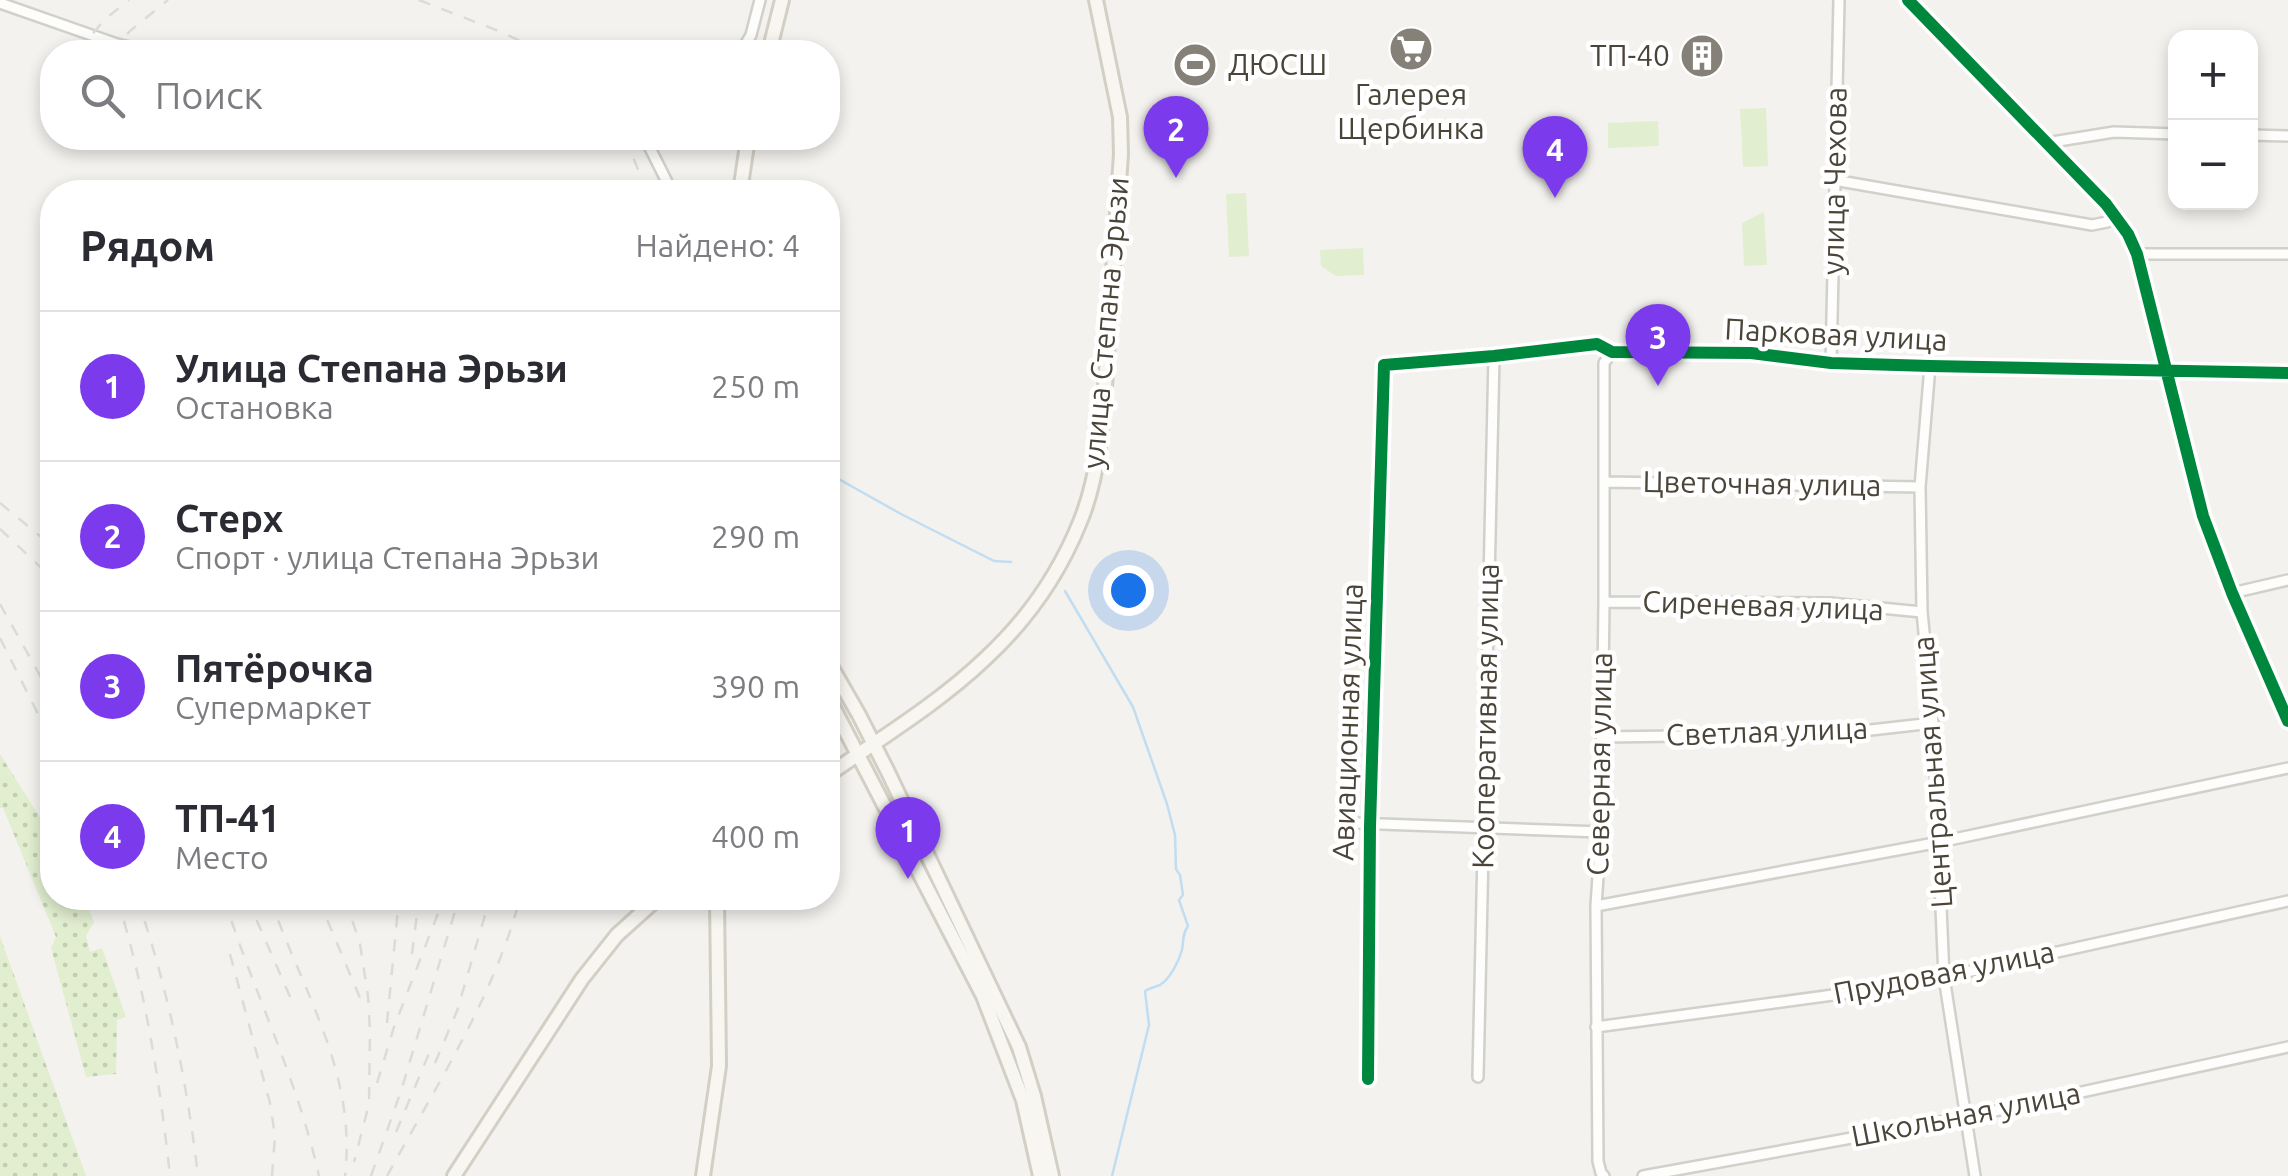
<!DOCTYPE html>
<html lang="ru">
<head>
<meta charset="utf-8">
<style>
	:root { --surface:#fff; --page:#f2f2f3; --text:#2b2b33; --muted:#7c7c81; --line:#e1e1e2; --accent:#7c3aed }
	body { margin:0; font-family:Ubuntu,sans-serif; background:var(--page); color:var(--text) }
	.controls { position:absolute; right:30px; top:30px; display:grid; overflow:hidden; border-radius:20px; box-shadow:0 5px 15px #0003 }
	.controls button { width:90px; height:90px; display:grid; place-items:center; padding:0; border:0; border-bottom:2px solid var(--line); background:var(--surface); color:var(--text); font:50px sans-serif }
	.you { position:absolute; left:1128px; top:590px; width:35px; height:35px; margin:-25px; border:8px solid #fff; border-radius:50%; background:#1a73e8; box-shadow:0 0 0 15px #1a73e833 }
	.badge { display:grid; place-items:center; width:65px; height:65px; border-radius:50%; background:var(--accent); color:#fff; font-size:32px; font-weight:700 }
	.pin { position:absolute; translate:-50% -82px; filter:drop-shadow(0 2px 5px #0008) }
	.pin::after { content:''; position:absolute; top:52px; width:35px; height:30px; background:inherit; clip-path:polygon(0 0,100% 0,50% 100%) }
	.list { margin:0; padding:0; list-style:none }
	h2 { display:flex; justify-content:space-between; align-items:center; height:130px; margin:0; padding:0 40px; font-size:42px }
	h2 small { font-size:32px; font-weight:400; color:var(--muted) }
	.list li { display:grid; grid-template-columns:65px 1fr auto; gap:30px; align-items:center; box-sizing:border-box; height:150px; padding:0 40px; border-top:2px solid var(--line) }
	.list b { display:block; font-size:38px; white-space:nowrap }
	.list p { margin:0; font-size:32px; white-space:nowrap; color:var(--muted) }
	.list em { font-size:32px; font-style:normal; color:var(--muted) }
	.icon { flex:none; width:55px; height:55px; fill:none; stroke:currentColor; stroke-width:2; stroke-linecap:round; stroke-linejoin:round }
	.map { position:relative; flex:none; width:2288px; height:1176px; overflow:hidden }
	.search { position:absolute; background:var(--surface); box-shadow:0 5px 15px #0003; left:40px; top:40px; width:800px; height:110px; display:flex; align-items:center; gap:25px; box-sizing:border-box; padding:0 35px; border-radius:40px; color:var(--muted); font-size:38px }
	.panel { position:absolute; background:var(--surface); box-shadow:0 5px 15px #0003; left:40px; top:180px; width:800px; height:730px; border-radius:40px }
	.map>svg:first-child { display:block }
	.grass { fill:url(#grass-dots) }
	.park { fill:#e1eecf }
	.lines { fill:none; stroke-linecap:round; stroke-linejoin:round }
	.stream { stroke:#c0ddf1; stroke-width:2.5 }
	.street-casing { stroke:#d2d0cb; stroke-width:14 }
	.secondary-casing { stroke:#d3cfc5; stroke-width:18 }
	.street { stroke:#fdfdfc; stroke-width:9 }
	.secondary { stroke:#f7f6f1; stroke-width:12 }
	.rail { stroke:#dbdbda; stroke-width:2.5; stroke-dasharray:12 12; stroke-linecap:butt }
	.cycleway-casing { stroke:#fff; stroke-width:19 }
	.cycleway { stroke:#00873e; stroke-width:12 }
	.labels { text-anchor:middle; stroke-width:9; stroke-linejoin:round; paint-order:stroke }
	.poi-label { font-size:30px; fill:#4b4439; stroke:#fff; text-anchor:end }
	.street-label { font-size:30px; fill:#4b4439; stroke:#fff }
</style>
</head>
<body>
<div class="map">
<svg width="2288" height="1176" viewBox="0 0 2288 1176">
	<defs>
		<pattern id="grass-dots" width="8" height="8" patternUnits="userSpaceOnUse" patternTransform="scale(2.5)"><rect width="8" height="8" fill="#e1eecf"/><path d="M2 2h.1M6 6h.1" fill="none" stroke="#c3cdb2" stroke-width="1.8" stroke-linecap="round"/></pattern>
	</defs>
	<rect width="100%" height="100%" fill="#f4f2ee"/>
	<path class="grass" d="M 0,754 L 41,819 L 42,829 L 52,867 L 52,898 L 84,898 L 94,922 L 86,936 L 90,952 L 102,948 L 126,1017 L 117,1020 L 116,1074 L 86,1077 L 51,948 L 56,937 L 3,808 L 0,808 Z
		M 0,936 L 86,1176 L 0,1176 Z"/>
	<path class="park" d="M 1766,108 L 1768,166 L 1743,167 L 1740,109 Z
		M 1658,121 L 1659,146 L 1608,148 L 1608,123 Z
		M 1246,193 L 1249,256 L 1229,257 L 1226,194 Z
		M 1764,212 L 1767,265 L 1744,266 L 1742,223 Z
		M 1363,248 L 1364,275 L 1336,276 L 1321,266 L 1320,250 Z"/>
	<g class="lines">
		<path class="stream" d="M 828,473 L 901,514 L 994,561 L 1011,562
			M 1065,591 L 1133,707 L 1167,804 L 1175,835 L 1176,869 L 1180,875 L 1183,895 L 1179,900 L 1188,926 C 1182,935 1184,939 1182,950 C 1179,961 1170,979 1160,985 C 1155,987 1150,988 1145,991 L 1149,1025 L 1112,1176"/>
		<defs>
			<path id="street" d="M 0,3 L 117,44 L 152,52
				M 741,52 L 751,35 L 760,0
				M 2250,135 L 2288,136
				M 645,138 L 672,192
				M 2046,143 L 2114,132 L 2176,134
				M 1834,180 L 2092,225 L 2107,222 L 2116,217
				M 2137,254 L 2288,254
				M 1831,363 L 1839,0
				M 1930,366 L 1920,487 L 1922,612 L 1933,723 L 1944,977 L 1975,1176
				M 1605,482 L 1920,487
				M 2232,593 L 2288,580
				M 1604,602 L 1830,603 L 1922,612
				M 1601,737 L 1835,734 L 1933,723
				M 1353,823 L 1601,832
				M 1596,906 L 1940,842 L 2288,768
				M 1596,1027 L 1870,990 L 1944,977 L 2288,901
				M 1478,1077 L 1494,356
				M 1368,1079 L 1370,826 L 1384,365 L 1494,356 L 1597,344 L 1612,352 L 1751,353 L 1831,363 L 1930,366 L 2288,373
				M 1604,1176 L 1601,1173 L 1598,1161 L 1596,906 L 1601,832 L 1604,602 L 1604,363 L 1612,352
				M 1643,1176 L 1967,1117 L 2288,1047"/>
			<path id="secondary" d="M 1908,0 L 2106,204 L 2128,234 L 2137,254 L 2203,516 L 2232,593 L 2288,721
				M 769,52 L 782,0
				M 740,192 L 748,138
				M 828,661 L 859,715 L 888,772 L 1019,1047 L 1034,1096 L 1052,1176
				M 828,697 L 983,996 L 1023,1100 L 1040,1176
				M 828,775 C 881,738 939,703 986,658 C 1027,620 1059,574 1080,522 C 1101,471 1103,412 1107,358 C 1112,290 1116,222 1121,154 L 1120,117 L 1096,0
				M 454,1176 L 582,979 L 617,935 L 658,898
				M 703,1176 L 719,1066 L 717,898"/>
		</defs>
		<use href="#street" class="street-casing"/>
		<use href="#secondary" class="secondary-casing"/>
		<use href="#street" class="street"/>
		<use href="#secondary" class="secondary"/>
		<path class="rail" d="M 419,0 L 501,32 L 544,52
			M 78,52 L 104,20 L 129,0
			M 111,52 L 130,31 L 168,0
			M 622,138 L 629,147 L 647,192
			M 0,503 L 52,546
			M 0,529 L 52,578
			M 0,604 L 52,697
			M 0,638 L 52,742
			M 117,898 C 145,987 160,1083 170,1176
			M 137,898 C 168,988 187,1082 198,1176
			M 224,898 C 253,991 298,1080 319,1176
			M 247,898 L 291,999
			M 270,898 C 302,991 357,1072 345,1176
			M 318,898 L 360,998
			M 345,898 L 360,944 L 368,996 L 370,1031 L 369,1104 L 354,1162
			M 230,954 L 270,1103 L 275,1136 L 272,1176
			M 412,954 L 419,898
			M 387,1023 L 399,898
			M 435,1063 L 457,1011 L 490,898
			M 377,1083 L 394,1027 L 444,898
			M 396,1132 L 433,1044
			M 371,1176 L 401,1091 L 459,898
			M 387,1176 C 436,1086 494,997 520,898"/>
		<defs>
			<path id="cycleway" d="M 1908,0 L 2106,204 L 2128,234 L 2137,254 L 2203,516 L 2232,593 L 2288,721
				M 1368,1079 L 1370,826 L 1384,365 L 1494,356 L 1597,344 L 1612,352 L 1751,353 L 1831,363 L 1930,366 L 2288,373"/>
		</defs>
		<use href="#cycleway" class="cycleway-casing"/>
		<use href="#cycleway" class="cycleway"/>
	</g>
	<defs>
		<symbol id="supermarket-disc" viewBox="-11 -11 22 22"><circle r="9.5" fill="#868178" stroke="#fff"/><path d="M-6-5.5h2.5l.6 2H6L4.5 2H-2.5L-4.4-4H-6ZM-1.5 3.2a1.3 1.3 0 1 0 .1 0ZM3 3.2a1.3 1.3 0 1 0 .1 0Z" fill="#fff"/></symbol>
		<symbol id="building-disc" viewBox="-11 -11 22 22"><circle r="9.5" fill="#868178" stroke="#fff"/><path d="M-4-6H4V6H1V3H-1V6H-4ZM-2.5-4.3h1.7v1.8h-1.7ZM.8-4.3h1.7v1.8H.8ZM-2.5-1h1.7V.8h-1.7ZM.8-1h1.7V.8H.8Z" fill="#fff"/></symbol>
		<symbol id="stadium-disc" viewBox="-11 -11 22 22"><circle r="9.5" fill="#868178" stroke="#fff"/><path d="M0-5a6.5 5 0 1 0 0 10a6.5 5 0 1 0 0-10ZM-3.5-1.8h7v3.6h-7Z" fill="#fff"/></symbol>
	</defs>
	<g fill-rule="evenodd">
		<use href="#supermarket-disc" x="1386" y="24" width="50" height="50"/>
		<use href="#building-disc" x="1677" y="31" width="50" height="50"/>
		<use href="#stadium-disc" x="1170" y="40" width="50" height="50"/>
	</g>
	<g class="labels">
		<g class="poi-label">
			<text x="1670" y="66">ТП-40</text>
			<text x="1228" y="75" text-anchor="start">ДЮСШ</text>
			<text x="1411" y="105" text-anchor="middle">Галерея<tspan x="1411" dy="34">Щербинка</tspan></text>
		</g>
		<g class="street-label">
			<text transform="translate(1835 181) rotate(-89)" y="10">улица Чехова</text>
			<text transform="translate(1106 323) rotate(-85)" y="10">улица Степана Эрьзи</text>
			<text transform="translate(1836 335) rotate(3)" y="10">Парковая улица</text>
			<text transform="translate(1762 484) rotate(1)" y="10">Цветочная улица</text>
			<text transform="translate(1763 606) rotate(2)" y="10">Сиреневая улица</text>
			<text transform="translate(1486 716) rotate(-89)" y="10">Кооперативная улица</text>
			<text transform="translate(1348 722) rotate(-88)" y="10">Авиационная улица</text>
			<text transform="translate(1767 732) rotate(-2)" y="10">Светлая улица</text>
			<text transform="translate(1600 764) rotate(-89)" y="10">Северная улица</text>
			<text transform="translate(1933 772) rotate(-94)" y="10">Центральная улица</text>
			<text transform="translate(1944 973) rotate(-11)" y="10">Прудовая улица</text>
			<text transform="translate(1966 1115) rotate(-11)" y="10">Школьная улица</text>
		</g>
	</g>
</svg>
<div class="controls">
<button>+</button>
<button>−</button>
</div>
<div class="you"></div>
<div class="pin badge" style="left:908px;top:879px">1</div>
<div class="pin badge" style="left:1176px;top:178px">2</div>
<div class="pin badge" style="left:1658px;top:386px">3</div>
<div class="pin badge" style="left:1555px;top:198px">4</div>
<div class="search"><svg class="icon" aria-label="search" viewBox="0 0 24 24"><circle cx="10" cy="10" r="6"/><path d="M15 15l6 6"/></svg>Поиск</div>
<section class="panel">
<h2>Рядом<small>Найдено: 4</small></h2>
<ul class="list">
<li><span class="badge">1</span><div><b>Улица Степана Эрьзи</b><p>Остановка</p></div><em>250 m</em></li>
<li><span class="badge">2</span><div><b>Стерх</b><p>Спорт · улица Степана Эрьзи</p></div><em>290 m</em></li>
<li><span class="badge">3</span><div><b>Пятёрочка</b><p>Супермаркет</p></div><em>390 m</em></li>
<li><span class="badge">4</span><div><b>ТП-41</b><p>Место</p></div><em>400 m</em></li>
</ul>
</section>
</div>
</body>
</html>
